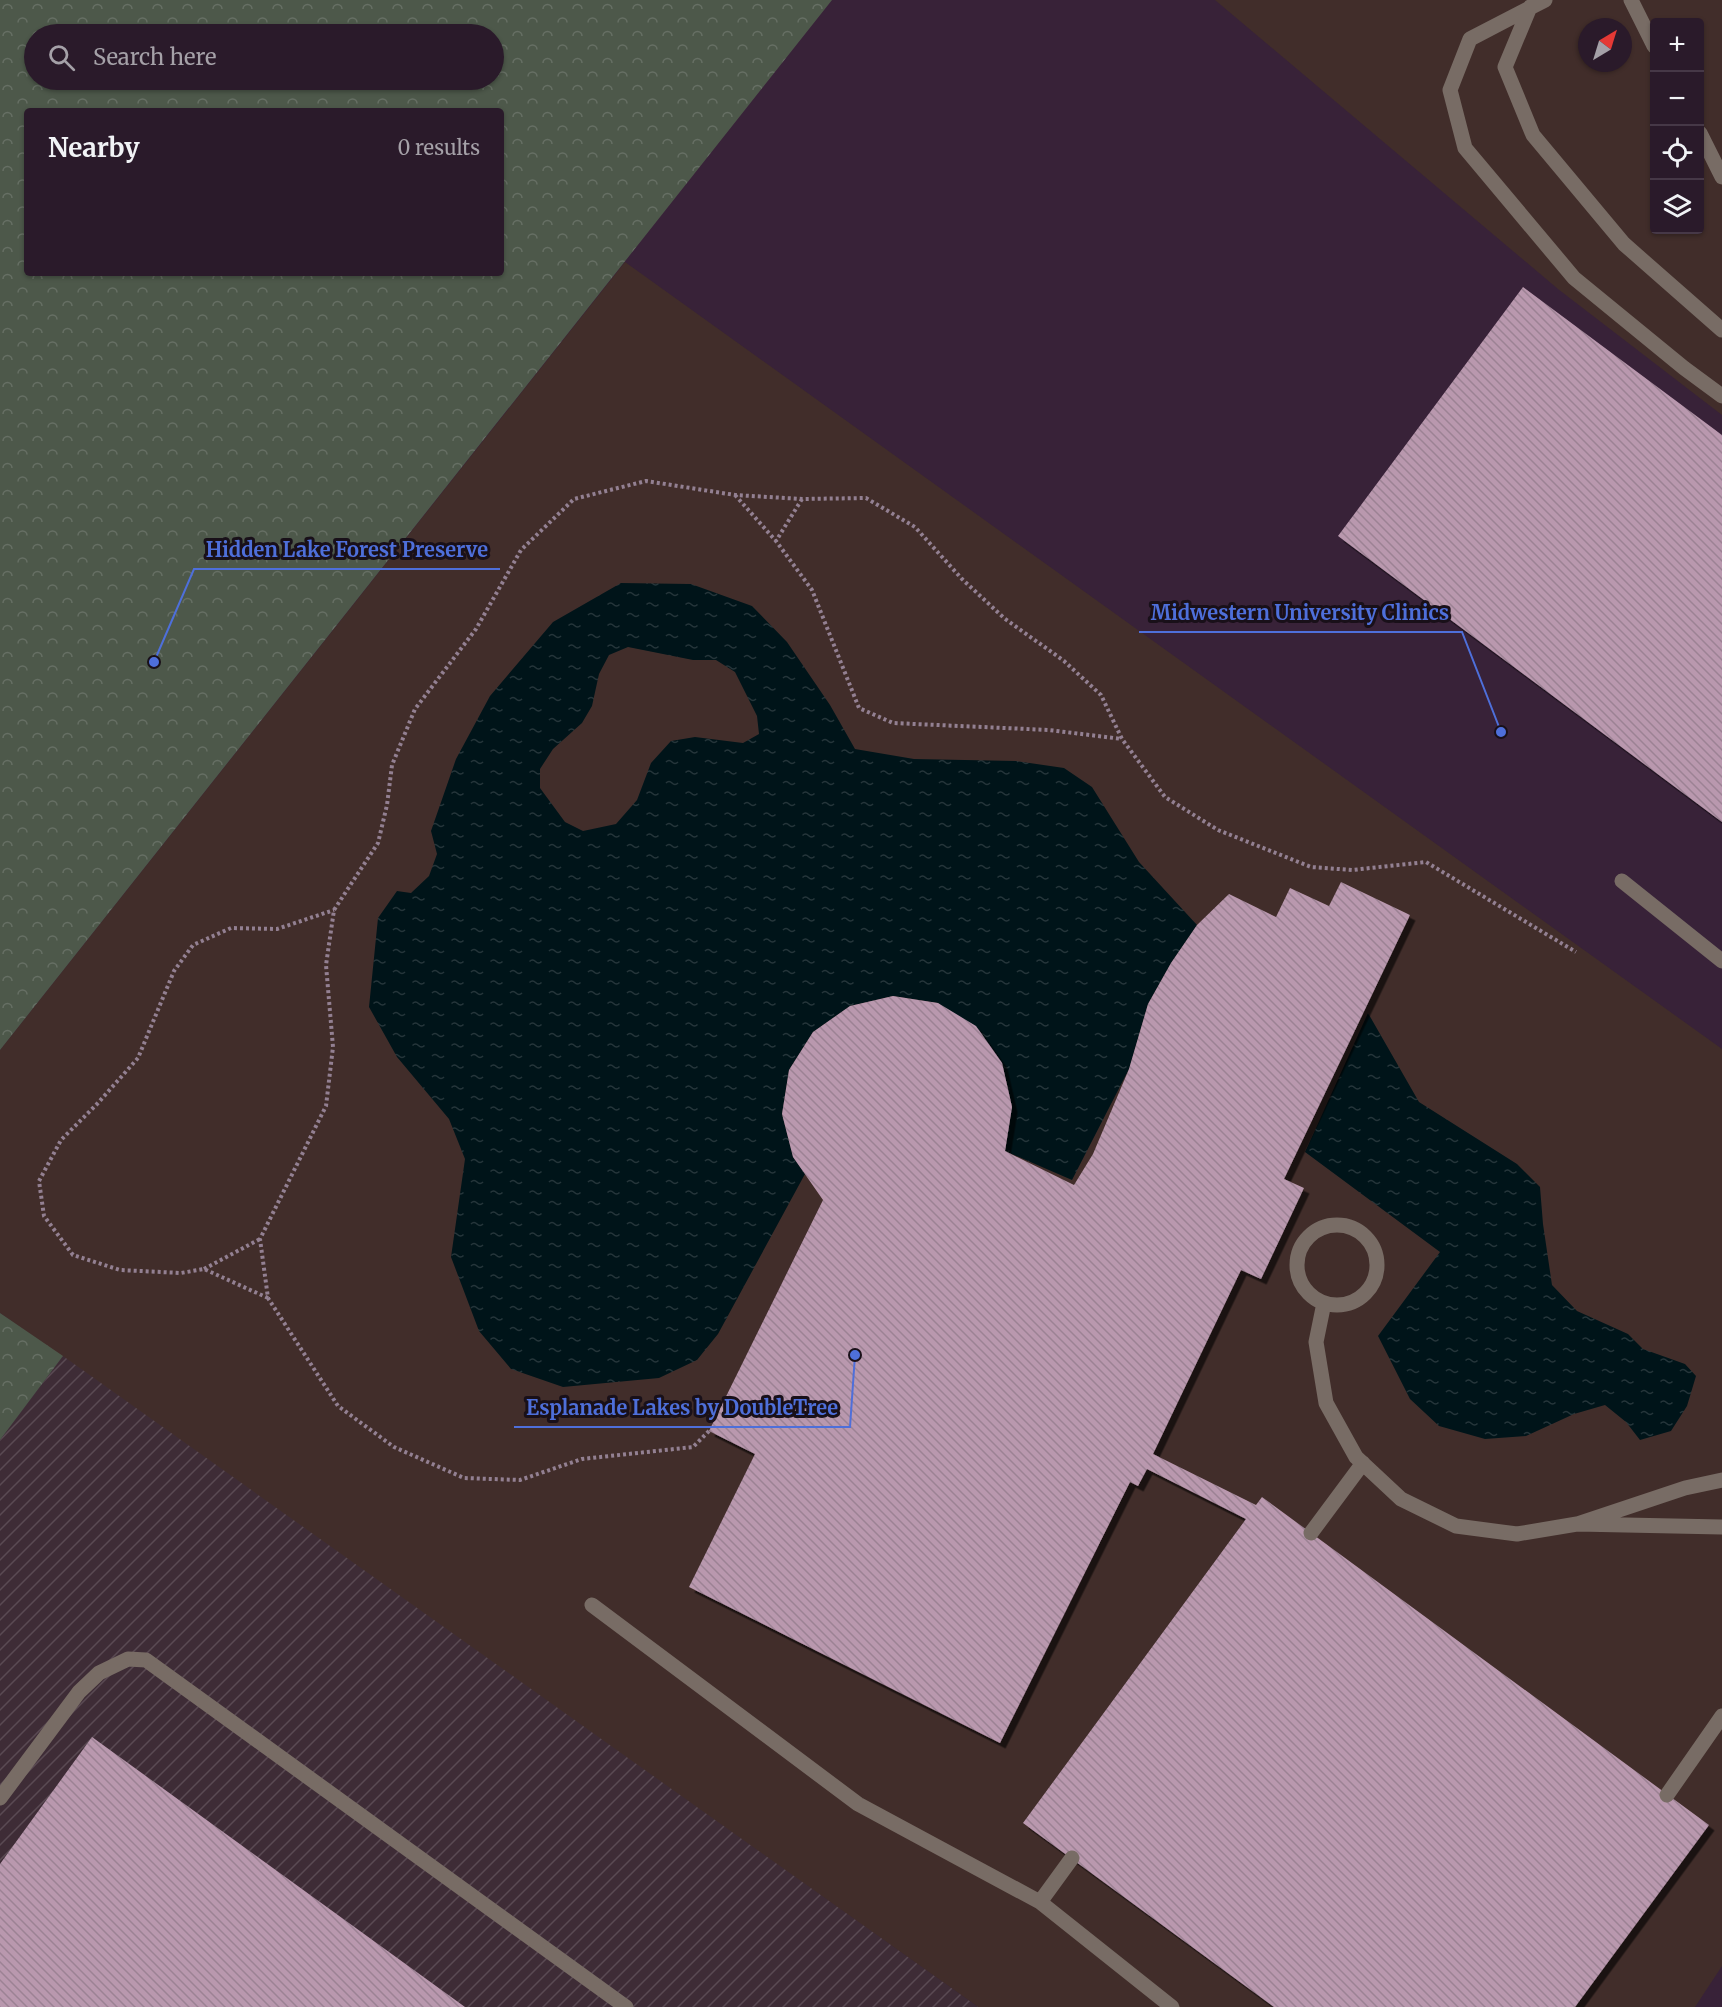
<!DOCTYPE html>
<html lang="en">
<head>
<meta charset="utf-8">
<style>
	:root { --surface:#2a1a2a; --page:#362736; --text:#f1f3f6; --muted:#a5a1a8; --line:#463847 }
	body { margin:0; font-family:Merriweather,serif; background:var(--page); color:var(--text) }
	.controls { position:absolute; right:18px; top:18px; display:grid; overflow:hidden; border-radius:6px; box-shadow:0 2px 4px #0004 }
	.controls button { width:54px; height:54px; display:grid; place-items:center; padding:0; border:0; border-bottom:2px solid var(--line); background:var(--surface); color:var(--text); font:30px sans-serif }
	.compass { position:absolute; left:1578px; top:18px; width:54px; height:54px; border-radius:50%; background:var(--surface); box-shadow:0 2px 4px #0004; rotate:38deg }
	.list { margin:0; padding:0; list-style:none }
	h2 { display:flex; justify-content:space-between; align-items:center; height:78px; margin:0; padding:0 24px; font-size:26px }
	h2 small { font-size:20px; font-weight:400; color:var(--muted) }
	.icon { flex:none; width:33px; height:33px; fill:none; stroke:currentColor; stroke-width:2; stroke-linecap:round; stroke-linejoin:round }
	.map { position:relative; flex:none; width:1722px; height:2007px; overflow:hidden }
	.search { position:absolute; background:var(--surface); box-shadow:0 2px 4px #0004; left:24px; top:24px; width:480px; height:66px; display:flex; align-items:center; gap:15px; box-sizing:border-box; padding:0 21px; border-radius:33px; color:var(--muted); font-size:22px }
	.panel { position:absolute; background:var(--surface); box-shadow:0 2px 4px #0004; left:24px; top:108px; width:480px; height:168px; border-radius:6px }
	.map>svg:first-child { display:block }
	.commercial { fill:#412d2a; fill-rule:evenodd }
	.industrial { fill:url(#industrial-furrows) }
	.park { fill:url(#park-crowns); fill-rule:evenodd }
	.water { fill:url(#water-ripples); fill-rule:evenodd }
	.building { fill:url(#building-back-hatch); filter:url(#shadow) }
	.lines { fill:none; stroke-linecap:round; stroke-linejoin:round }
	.path { stroke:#938092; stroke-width:4; stroke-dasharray:3 3; stroke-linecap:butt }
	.minor { stroke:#786c65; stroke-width:15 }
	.leader { fill:none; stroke:#4e6fda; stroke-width:2 }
	.callout-dot { fill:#4e6fda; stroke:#191019; stroke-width:2 }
	.callout-label { font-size:20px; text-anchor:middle; font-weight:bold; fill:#4e6fda; stroke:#191019; stroke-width:6; stroke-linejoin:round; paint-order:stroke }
</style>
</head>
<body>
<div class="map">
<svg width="1722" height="2007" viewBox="0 0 1722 2007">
	<defs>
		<pattern id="industrial-furrows" width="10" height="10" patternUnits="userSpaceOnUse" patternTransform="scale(1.5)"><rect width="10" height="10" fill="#3e2c36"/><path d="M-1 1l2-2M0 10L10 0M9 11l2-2" fill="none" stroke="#5a4a53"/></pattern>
		<pattern id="park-crowns" width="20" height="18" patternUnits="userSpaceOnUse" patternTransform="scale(1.5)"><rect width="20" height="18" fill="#4d584a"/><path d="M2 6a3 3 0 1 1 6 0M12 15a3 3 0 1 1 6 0" fill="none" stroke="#666f64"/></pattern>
		<pattern id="water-ripples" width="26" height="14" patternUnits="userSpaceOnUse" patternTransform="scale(1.5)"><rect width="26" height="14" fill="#001419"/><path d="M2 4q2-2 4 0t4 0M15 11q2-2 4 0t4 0" fill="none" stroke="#25353a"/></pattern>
		<pattern id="building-back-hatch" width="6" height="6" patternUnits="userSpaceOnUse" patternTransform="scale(1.5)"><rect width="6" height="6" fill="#b998ae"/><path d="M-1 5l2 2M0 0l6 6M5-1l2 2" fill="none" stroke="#9c8294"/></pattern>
		<filter id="shadow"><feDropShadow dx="5.5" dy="5.5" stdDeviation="0" flood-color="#0009"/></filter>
	</defs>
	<rect width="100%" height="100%" fill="#382238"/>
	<path class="commercial" d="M 1215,0 L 1722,0 L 1722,415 L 1558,289 ZM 1654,22 L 1700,22 L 1700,230 L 1654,230 ZM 1587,27 L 1623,27 L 1623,63 L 1587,63 Z
		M 625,262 L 1722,1049 L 1722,1966 L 1695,2007 L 978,2007 L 0,1313 L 0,1050 Z"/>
	<path class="industrial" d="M 63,1356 L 978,2007 L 0,2007 L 0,1440 Z"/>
	<path class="park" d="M 0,0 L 832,0 L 0,1050 ZM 34,34 L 494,34 L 494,80 L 34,80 ZM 27,111 L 501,111 L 501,273 L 27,273 Z
		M 0,1313 L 63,1356 L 0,1440 Z"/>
	<path class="water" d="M 621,583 L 691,584 L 752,606 L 787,642 L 830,705 L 855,749 L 914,759 L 1016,761 L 1064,768 L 1092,787 L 1139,862 L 1197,925 L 1171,963 L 1148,1004 L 1129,1069 L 1072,1180 L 1005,1151 L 1012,1107 L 1002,1063 L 938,1003 L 893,996 L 850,1006 L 813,1032 L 789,1070 L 782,1114 L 793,1157 L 805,1174 L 718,1334 L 697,1360 L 659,1378 L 563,1387 L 511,1369 L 479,1331 L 451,1257 L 465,1159 L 449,1119 L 397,1057 L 369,1007 L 378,918 L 397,891 L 411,893 L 429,876 L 437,854 L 431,831 L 456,759 L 490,696 L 553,622 ZM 628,647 L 693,660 L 716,660 L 735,672 L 757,716 L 759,734 L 743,743 L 695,737 L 671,741 L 651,763 L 637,800 L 616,824 L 583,831 L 565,822 L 540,788 L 540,769 L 553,749 L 582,723 L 592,706 L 599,674 L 609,655 Z
		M 1368,1013 L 1419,1102 L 1517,1164 L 1540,1187 L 1543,1224 L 1552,1285 L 1577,1311 L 1628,1334 L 1643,1349 L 1685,1364 L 1696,1376 L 1687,1406 L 1671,1431 L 1640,1440 L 1626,1422 L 1605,1405 L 1574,1414 L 1526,1436 L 1485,1439 L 1439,1426 L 1410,1399 L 1378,1336 L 1440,1252 L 1305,1152 Z"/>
	<path class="building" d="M 1523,287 L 1722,435 L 1722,822 L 1338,536 Z
		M 1341,882 L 1410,915 L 1284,1179 L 1304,1188 L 1261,1279 L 1241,1270 L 1153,1454 L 1256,1505 L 1262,1497 L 1709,1825 L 1575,2007 L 1274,2007 L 1023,1823 L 1246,1519 L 1147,1469 L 1138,1486 L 1130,1482 L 1000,1743 L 689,1587 L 755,1454 L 709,1431 L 823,1200 L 793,1157 L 782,1114 L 789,1070 L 813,1032 L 850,1006 L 893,996 L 938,1003 L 976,1026 L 1002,1063 L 1012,1107 L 1005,1151 L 1074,1185 L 1093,1154 L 1129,1069 L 1148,1004 L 1171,963 L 1197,925 L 1229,894 L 1276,917 L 1290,888 L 1329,906 Z
		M 92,1737 L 465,2007 L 0,2007 L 0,1864 Z"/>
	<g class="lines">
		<path class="path" d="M 735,495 L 776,541
			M 802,499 L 776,541 L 812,590 L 859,708 L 893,723 L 1049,730 L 1122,739
			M 204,1269 L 260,1239
			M 268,1298 L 204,1269 L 181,1273 L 120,1270 L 73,1255 L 44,1216 L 39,1181 L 61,1140 L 98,1103 L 138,1058 L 174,971 L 193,945 L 231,928 L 277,929 L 334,910
			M 709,1431 L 693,1447 L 582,1459 L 520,1480 L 464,1478 L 394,1447 L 338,1406 L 268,1298 L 260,1239 L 326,1106 L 333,1047 L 326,965 L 334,910 L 378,843 L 387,805 L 392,765 L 415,709 L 476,629 L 521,550 L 574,499 L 646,481 L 735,495 L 802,499 L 866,498 L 915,527 L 962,579 L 1004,618 L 1064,661 L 1101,695 L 1122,739 L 1165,797 L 1218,830 L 1311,867 L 1352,870 L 1426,862 L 1576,952"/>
		<path class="minor" d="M 1545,0 L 1470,39 L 1450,90 L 1465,148 L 1574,278 L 1684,368 L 1722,396
			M 1631,0 L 1654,46
			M 1530,7 L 1505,67 L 1533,135 L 1624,244 L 1722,330
			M 1700,133 L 1722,177
			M 1622,881 L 1722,961
			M1297 1265a40 40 0 1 1 80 0a40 40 0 1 1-80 0Z
			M 1324,1303 L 1316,1342 L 1326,1403 L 1356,1457 L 1401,1499 L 1456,1526 L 1517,1534 L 1577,1524
			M 1722,1480 L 1685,1488 L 1577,1524 L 1722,1527
			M 1311,1533 L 1363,1463
			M 592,1605 L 858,1804 L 1040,1902 L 1172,2007
			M 1667,1795 L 1722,1716
			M 0,1798 L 79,1692 L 99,1673 L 128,1659 L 146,1660 L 626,2007
			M 1040,1902 L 1072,1858"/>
	</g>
	<path class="leader" d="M154 662L194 569H500M1501 732L1462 632H1139M855 1355L850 1427H514"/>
	<g class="callout-dot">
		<circle cx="154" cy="662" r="6"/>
		<circle cx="1501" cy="732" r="6"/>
		<circle cx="855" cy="1355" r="6"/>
	</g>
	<g class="callout-label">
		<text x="347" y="557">Hidden Lake Forest Preserve</text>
		<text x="1300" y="620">Midwestern University Clinics</text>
		<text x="682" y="1415">Esplanade Lakes by DoubleTree</text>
	</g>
</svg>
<div class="controls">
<button>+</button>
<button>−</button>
<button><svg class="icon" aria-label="locate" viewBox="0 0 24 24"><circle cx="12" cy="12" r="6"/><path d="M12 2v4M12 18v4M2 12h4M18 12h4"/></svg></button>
<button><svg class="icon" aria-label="layers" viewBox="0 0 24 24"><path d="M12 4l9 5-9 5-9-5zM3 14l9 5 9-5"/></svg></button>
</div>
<svg class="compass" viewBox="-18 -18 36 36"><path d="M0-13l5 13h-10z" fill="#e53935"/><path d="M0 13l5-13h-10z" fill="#a5a1a8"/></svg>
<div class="search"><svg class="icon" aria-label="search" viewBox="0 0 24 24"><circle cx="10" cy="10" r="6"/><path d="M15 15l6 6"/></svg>Search here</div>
<section class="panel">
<h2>Nearby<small>0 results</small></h2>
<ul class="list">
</ul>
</section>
</div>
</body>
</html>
